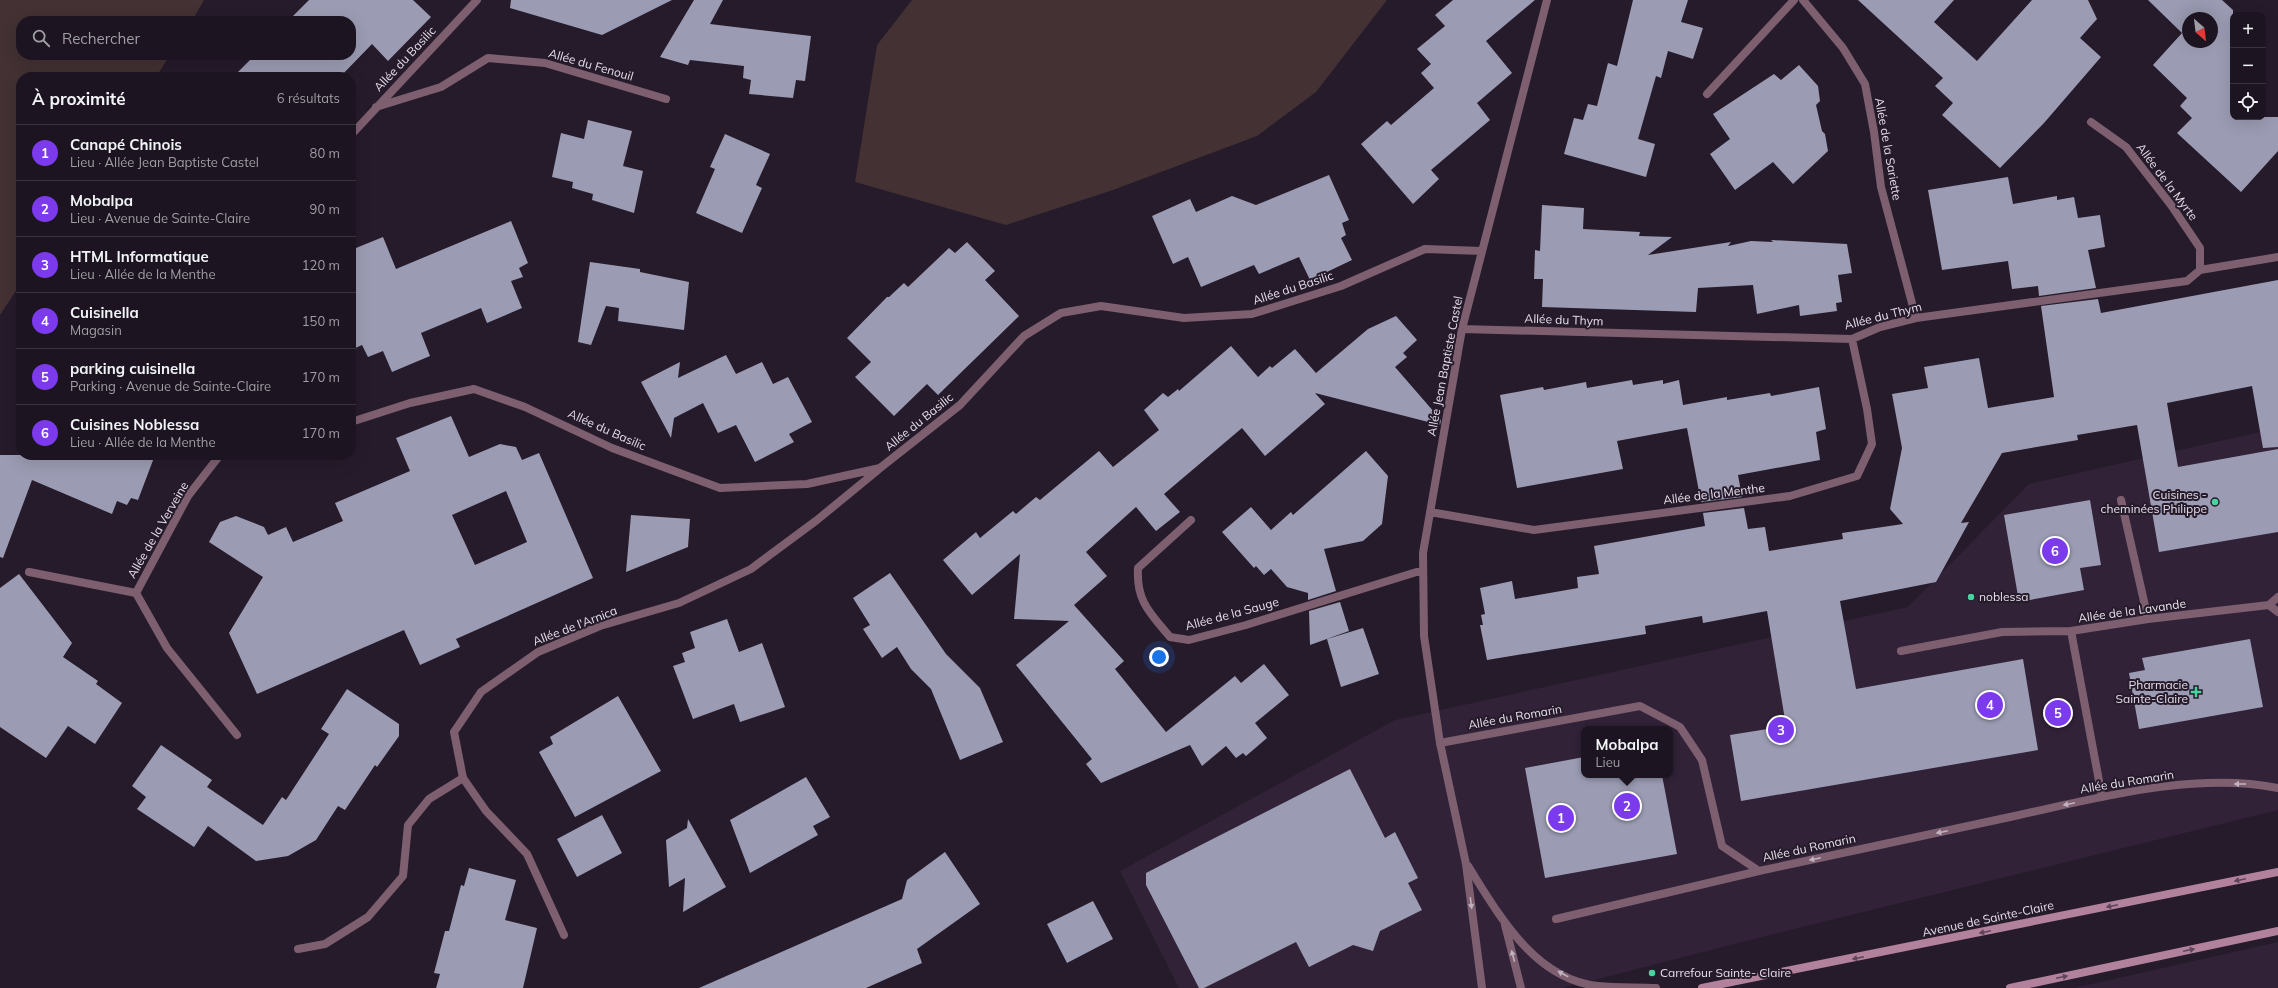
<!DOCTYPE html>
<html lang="fr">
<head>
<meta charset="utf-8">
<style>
	:root { --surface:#1c1420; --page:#251d29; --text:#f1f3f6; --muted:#a09ea5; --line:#3a333e; --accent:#7c3aed }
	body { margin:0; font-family:Mulish,sans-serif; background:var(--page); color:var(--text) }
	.controls { position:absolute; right:12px; top:12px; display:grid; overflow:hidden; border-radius:8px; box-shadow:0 4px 16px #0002 }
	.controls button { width:36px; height:36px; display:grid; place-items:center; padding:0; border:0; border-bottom:1px solid var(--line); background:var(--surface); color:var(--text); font:20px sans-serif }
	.compass { position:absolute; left:2182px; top:12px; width:36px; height:36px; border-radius:50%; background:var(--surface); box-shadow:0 4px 16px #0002; rotate:152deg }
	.you { position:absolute; left:1159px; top:657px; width:14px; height:14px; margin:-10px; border:3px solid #fff; border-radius:50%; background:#1a73e8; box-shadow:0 0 0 6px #1a73e833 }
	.badge { display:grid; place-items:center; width:26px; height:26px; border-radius:50%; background:var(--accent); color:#fff; font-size:13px; font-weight:700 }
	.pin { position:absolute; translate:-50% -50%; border:2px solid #fff; box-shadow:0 1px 4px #0006 }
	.popup { position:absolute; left:1581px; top:726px; width:92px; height:52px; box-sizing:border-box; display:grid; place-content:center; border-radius:8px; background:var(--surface); filter:drop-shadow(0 1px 3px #0005); font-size:13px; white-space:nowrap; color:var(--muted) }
	.popup b { font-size:15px; color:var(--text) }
	.popup::after { content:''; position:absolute; left:50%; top:100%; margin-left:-8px; border:8px solid transparent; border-top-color:var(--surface) }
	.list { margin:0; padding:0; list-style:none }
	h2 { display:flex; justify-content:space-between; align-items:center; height:52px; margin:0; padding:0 16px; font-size:17px }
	h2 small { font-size:13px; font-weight:400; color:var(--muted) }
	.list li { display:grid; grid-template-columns:26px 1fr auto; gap:12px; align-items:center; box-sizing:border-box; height:56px; padding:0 16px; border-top:1px solid var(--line) }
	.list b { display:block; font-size:15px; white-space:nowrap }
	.list p { margin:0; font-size:13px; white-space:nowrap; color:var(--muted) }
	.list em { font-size:13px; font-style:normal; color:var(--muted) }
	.icon { flex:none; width:22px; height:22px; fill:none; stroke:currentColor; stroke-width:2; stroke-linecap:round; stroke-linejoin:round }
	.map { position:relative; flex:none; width:2278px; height:988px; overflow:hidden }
	.search { position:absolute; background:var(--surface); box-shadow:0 4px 16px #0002; left:16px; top:16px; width:340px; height:44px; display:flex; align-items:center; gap:10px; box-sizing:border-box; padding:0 14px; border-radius:16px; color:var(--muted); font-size:15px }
	.panel { position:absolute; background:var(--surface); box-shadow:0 4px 16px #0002; left:16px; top:72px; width:340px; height:388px; border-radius:16px }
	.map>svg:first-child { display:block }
	.built { fill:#312238; fill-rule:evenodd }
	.green { fill:#433133 }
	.building { fill:#9b9cb3; fill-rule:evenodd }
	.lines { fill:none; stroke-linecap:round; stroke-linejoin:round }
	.service { stroke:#7d5f70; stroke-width:8 }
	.minor { stroke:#7d5f70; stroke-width:8 }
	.secondary { stroke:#b2829d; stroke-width:8 }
	.oneway { fill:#c1b2bf }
	.oneway2 { fill:#5e4459 }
	.poi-dot { fill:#47d49e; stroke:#261b2b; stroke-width:1.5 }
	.labels { text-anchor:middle; stroke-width:4; stroke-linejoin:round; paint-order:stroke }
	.street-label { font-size:12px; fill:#e5dee9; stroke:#261b2b }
	.poi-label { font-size:12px; fill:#e5dee9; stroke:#261b2b; text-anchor:end }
</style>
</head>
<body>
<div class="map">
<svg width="2278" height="988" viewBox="0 0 2278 988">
	<rect width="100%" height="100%" fill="#261b2b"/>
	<path class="built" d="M 2278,428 L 2278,810 L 1754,939 L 1563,988 L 1179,988 L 1120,871 L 1395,720 L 1908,607 L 2029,484 ZM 1584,729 L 1670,729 L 1670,775 L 1584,775 Z
		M 2278,942 L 2278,988 L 2074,988 Z"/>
	<path class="green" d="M 0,0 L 204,0 L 192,21 L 21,21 L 21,55 L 170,55 L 156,77 L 21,77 L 21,283 L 0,315 Z
		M 912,0 L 1387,0 L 1316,92 L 1257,136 L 1113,190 L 1006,225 L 855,182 L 877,45 Z"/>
	<path class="building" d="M 309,0 L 413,0 L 431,17 L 388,61 L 372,44 L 340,77 L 233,77 L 255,55 L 351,55 L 351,21 L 288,21 Z
		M 511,0 L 672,0 L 602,35 L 510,8 Z
		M 694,0 L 723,0 L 710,24 L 811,36 L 805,81 L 796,80 L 793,98 L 749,94 L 751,80 L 743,78 L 744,66 L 690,60 L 688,65 L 660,57 Z
		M 1453,0 L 1535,0 L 1486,41 L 1512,73 L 1477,103 L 1490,120 L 1431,170 L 1439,179 L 1413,204 L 1361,144 L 1387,121 L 1391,125 L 1434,88 L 1421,73 L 1431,64 L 1417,49 L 1445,26 L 1435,15 Z
		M 1633,0 L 1688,0 L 1681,22 L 1703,28 L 1693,59 L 1668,51 L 1661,78 L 1656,76 L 1638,139 L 1655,144 L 1646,177 L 1564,154 L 1574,118 L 1583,120 L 1588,104 L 1597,106 L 1608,63 L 1617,66 Z
		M 1858,0 L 1954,0 L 1934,22 L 1977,61 L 2032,0 L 2088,0 L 2097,19 L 2080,38 L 2101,57 L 2044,123 L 2000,168 L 1942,115 L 1953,103 L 1935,86 L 1943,78 Z
		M 2148,0 L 2222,0 L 2233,10 L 2233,117 L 2278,117 L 2278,151 L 2241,192 L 2177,133 L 2192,118 L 2180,106 L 2187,98 L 2153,65 L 2182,33 ZM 2188,18 L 2212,18 L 2212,42 L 2188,42 Z
		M 1799,65 L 1818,86 L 1820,101 L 1816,105 L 1822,131 L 1825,134 L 1828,151 L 1793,184 L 1773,162 L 1735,190 L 1710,154 L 1730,139 L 1713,114 L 1774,74 L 1781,80 Z
		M 588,120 L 632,131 L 623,166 L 643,171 L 634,213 L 592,200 L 593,194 L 572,188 L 573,182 L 552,177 L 561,133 L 584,139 Z
		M 725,134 L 770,154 L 756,185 L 762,188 L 742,233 L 696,213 L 715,169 L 710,167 Z
		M 1329,175 L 1349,220 L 1342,223 L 1346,235 L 1341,238 L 1352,260 L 1310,280 L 1299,257 L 1259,274 L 1254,265 L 1201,287 L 1188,257 L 1173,264 L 1152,216 L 1190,199 L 1196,212 L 1232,196 L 1256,205 Z
		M 2008,177 L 2013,204 L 2057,196 L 2057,200 L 2074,197 L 2078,218 L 2100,215 L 2105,247 L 2088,250 L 2096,288 L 2039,296 L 2038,286 L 2012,289 L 2008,261 L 1942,270 L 1928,190 Z
		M 1542,205 L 1584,208 L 1583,229 L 1640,232 L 1639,236 L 1672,237 L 1648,255 L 1731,242 L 1728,246 L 1751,241 L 1773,242 L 1771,240 L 1847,244 L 1852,273 L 1838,275 L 1842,302 L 1836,303 L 1837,311 L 1800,316 L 1799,305 L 1757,314 L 1753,285 L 1698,288 L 1696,312 L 1542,307 L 1543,279 L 1534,279 L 1535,250 L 1540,251 Z
		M 511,221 L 528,263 L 519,268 L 523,277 L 511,281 L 522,308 L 487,323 L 481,308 L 421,333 L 430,356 L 392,372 L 383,351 L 368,357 L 362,345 L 351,350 L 351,250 L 383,237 L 396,269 Z
		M 967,242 L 995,271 L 985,280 L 1019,316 L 938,395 L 927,384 L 894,416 L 855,377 L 871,362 L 847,338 L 887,297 L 889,297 L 904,283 L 908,287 L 949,248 L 955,253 Z
		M 590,262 L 640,269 L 640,272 L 689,282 L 684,330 L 618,321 L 619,308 L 606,306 L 591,345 L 578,342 Z
		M 2278,280 L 2278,447 L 2263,448 L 2252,386 L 2167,403 L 2178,467 L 2278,449 L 2278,532 L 2159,552 L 2137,425 L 2077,435 L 2078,440 L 2002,453 L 1961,523 L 1969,522 L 1936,582 L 1840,601 L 1856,689 L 2023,659 L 2038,750 L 1741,801 L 1730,735 L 1786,726 L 1767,611 L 1703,623 L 1702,616 L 1645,626 L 1646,634 L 1487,660 L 1480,625 L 1483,625 L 1481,615 L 1485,614 L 1480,588 L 1512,581 L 1515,599 L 1578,588 L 1577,577 L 1599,574 L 1594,546 L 1705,526 L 1703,513 L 1744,508 L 1748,529 L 1765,527 L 1769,551 L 1843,539 L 1842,533 L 1903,524 L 1890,509 L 1902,448 L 1892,394 L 1928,388 L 1924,367 L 1979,358 L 1988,408 L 2054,397 L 2041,306 L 2098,299 L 2101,313 Z
		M 1396,316 L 1417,340 L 1403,353 L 1407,357 L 1395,367 L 1441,420 L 1440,425 L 1315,393 L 1325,404 L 1265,456 L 1242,428 L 1164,494 L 1180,512 L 1156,531 L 1136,507 L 1086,552 L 1107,576 L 1074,605 L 1124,661 L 1115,669 L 1166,732 L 1235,676 L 1241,683 L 1264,664 L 1289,695 L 1255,723 L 1267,738 L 1246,756 L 1243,753 L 1236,758 L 1226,746 L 1202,766 L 1190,745 L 1101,783 L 1086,764 L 1092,759 L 1016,665 L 1069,621 L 1014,619 L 1020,554 L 972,595 L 943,560 L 976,532 L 980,538 L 1013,511 L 1016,514 L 1036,497 L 1040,500 L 1099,451 L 1113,467 L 1159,430 L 1144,410 L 1163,393 L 1168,397 L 1178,389 L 1179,391 L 1231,346 L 1258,377 L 1270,366 L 1272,368 L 1295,349 L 1316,373 L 1368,329 Z
		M 726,355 L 736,374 L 762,362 L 773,384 L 788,377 L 812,422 L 789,434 L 794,442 L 755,462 L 736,425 L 718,433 L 703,403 L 674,418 L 671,438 L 641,382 L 680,362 L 678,378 Z
		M 1632,380 L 1633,385 L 1663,380 L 1663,384 L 1679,380 L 1683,405 L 1727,397 L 1727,400 L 1770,393 L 1771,396 L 1819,387 L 1826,429 L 1816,432 L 1820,460 L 1738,475 L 1742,497 L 1701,502 L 1687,428 L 1617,441 L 1623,469 L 1517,488 L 1500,395 L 1543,387 L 1544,390 L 1586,382 L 1587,388 Z
		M 451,416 L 469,457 L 500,444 L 516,447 L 522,460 L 539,453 L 593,578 L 456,639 L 460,647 L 420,665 L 404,630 L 257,694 L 229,633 L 263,577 L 209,542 L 220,522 L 236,516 L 264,527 L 268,535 L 286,527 L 293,542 L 343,521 L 335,503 L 410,471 L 396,438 ZM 506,491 L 527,542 L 475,565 L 452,515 Z
		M 1366,451 L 1388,476 L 1382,524 L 1363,541 L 1324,549 L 1336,591 L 1308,600 L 1308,593 L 1287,587 L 1271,569 L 1264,575 L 1256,566 L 1254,568 L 1222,532 L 1251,507 L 1271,530 L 1291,512 L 1293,515 Z
		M 0,455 L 155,455 L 138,500 L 131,498 L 127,505 L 117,501 L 112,514 L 32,480 L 3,558 L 0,557 Z
		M 2090,500 L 2101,565 L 2080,568 L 2084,590 L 2019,602 L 2004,515 Z
		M 631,515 L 690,519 L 688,547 L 626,572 Z
		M 890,573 L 946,654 L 980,688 L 1003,742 L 960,760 L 931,689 L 911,669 L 897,647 L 882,658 L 863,629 L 870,625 L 853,598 Z
		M 19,574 L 72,643 L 63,657 L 98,681 L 96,684 L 122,703 L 95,744 L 68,726 L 46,758 L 0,727 L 0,588 Z
		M 1340,602 L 1349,631 L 1310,645 L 1309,611 Z
		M 727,619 L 739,652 L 762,643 L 785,707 L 740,722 L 734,704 L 693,719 L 673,666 L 685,662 L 682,653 L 695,648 L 690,632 Z
		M 1363,628 L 1379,674 L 1341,687 L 1327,639 Z
		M 2250,639 L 2263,707 L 2139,729 L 2129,673 L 2145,670 L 2142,658 Z
		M 347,689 L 399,724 L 399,736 L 377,767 L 375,765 L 345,810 L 338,806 L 316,840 L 288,856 L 256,861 L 208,826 L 194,847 L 137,809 L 146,797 L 132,786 L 161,745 L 212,780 L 207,787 L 263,825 L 282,797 L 286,800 L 329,734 L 321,729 Z
		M 618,696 L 661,771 L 575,817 L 539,752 L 553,744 L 550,737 Z
		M 1584,757 L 1584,775 L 1662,775 L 1677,854 L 1545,878 L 1525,768 Z
		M 1350,769 L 1385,838 L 1395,832 L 1418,878 L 1408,883 L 1422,910 L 1380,931 L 1373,951 L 1353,945 L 1309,967 L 1296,942 L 1204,988 L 1199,988 L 1146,885 L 1146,873 Z
		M 806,777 L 830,817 L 813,826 L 818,835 L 750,873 L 730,820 Z
		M 602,815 L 622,853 L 577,877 L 557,839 Z
		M 688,819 L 726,887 L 683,912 L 685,878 L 669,887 L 666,840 L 687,828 Z
		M 945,852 L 980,904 L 917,949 L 922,963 L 866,988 L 699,988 L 902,899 L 907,880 Z
		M 469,868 L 516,880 L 505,920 L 537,928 L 523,988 L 436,988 L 440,974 L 434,973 L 445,931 L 449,931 L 461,885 L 464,886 Z
		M 1093,901 L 1113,939 L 1067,963 L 1047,924 Z"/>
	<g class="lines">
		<path class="service" d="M 2121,500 L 2148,619
			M 29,572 L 136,593
			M 2269,605 L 2278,612
			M 1901,651 L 2002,632 L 2071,631
			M 1440,743 L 1640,706 L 1680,727 L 1702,760 L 1722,846 L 1759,871 C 1843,853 1926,835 2010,817 C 2093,799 2194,771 2278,788
			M 2102,797 L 2071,631 L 2148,619 L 2269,605 L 2278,597
			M 1556,919 L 1759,871
			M 298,949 L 325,944 L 368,917 L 403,876 L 408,825 L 429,799 L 463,778"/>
		<path class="minor" d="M 1803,0 L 1843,48 L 1865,84 L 1874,132 L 1881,187 L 1916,318
			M 1707,94 L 1794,0
			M 376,107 L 441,87 L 488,58 L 545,63 L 666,99
			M 2091,122 L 2126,147 L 2171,205 L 2200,248 L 2200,270
			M 351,135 L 477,0
			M 1462,329 L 1852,339 L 1880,327 L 1916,318 L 2187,281 L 2200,270 L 2278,257
			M 351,422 L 410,403 L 474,389 L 525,407 L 612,448 L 720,488 L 807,484 L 880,468 L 960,405 L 1024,336 L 1061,313 L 1101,306 L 1184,318 L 1252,314 L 1341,286 L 1425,249 L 1482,251
			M 220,455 L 188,496 L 136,593 L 167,648 L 237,735
			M 1430,512 L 1534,530 L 1790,496 L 1857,476 L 1872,444 L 1867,409 L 1852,339
			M 1191,520 L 1138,568 C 1136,601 1150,613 1170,637 L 1189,640 L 1246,625 L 1423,570
			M 1468,866 C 1499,915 1534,979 1598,986 C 1617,988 1637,987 1656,988
			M 1505,925 L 1521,988
			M 564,935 L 527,854 L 486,811 L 463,778 L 454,732 L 481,692 L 538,652 L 600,626 L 679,603 L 751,569 L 817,520 L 878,470
			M 1482,988 L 1466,864 L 1440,743 L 1424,636 L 1423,553 L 1462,329 L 1547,0"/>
		<path class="secondary" d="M 1702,988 L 2278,872
			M 2010,988 L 2278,931"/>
	</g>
	<defs><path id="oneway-solid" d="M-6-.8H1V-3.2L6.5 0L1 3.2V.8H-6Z"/></defs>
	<g class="oneway">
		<use href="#oneway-solid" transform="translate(2240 784) rotate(180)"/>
		<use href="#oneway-solid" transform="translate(2069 804) rotate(168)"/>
		<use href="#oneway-solid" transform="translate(1942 832) rotate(168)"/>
		<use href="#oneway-solid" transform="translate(1815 859) rotate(168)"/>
		<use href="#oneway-solid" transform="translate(1471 903) rotate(83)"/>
		<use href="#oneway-solid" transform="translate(1513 956) rotate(-105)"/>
		<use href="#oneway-solid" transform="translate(1563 974) rotate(-151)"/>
	</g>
	<g class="oneway2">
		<use href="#oneway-solid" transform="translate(2240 880) rotate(168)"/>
		<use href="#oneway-solid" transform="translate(2112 906) rotate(168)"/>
		<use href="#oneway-solid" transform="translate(1985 932) rotate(168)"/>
		<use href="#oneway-solid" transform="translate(2189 950) rotate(-12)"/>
		<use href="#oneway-solid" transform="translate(1858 958) rotate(168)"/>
		<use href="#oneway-solid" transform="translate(2062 977) rotate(-12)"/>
	</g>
	<g class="poi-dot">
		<circle cx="2215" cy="502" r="4"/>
		<circle cx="1971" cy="597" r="4"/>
		<path d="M2194 686h4v4h4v4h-4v4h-4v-4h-4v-4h4z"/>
		<circle cx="1652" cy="973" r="4"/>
	</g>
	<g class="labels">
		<g class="street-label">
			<text transform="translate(405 59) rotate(-47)" y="4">Allée du Basilic</text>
			<text transform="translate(591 65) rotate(16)" y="4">Allée du Fenouil</text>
			<text transform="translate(1888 149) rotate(80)" y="4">Allée de la Sariette</text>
			<text transform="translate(2167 182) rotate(53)" y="4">Allée de la Myrte</text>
			<text transform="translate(1293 288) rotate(-18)" y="4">Allée du Basilic</text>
			<text transform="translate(1883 316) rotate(-14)" y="4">Allée du Thym</text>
			<text transform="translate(1564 320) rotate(2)" y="4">Allée du Thym</text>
			<text transform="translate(1445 366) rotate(-79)" y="4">Allée Jean Baptiste Castel</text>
			<text transform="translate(919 422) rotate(-39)" y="4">Allée du Basilic</text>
			<text transform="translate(607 430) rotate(24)" y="4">Allée du Basilic</text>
			<text transform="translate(1714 494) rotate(-7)" y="4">Allée de la Menthe</text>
			<text transform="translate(158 530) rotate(-60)" y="4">Allée de la Verveine</text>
			<text transform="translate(2132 611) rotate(-8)" y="4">Allée de la Lavande</text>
			<text transform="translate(1232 614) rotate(-15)" y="4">Allée de la Sauge</text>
			<text transform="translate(575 626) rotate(-21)" y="4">Allée de l'Arnica</text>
			<text transform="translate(1515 717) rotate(-10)" y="4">Allée du Romarin</text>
			<text transform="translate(2127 782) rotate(-9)" y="4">Allée du Romarin</text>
			<text transform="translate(1809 848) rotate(-12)" y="4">Allée du Romarin</text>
			<text transform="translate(1988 919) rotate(-12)" y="4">Avenue de Sainte-Claire</text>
		</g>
		<g class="poi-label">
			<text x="2207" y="499">Cuisines -<tspan x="2207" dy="14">cheminées Philippe</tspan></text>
			<text x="1979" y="601" text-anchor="start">noblessa</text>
			<text x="2188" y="689">Pharmacie<tspan x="2188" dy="14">Sainte-Claire</tspan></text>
			<text x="1660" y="977" text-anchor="start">Carrefour Sainte- Claire</text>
		</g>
	</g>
</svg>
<div class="controls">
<button>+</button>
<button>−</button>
<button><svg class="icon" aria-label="locate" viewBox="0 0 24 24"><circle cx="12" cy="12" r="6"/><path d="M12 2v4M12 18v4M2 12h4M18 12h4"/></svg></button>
</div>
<svg class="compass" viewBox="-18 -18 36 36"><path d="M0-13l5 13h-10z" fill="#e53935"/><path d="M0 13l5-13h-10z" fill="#a09ea5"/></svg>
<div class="you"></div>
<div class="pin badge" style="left:1561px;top:818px">1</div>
<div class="pin badge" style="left:1627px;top:806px">2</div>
<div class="popup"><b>Mobalpa</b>Lieu</div>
<div class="pin badge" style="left:1781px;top:730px">3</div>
<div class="pin badge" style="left:1990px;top:705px">4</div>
<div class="pin badge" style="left:2058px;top:713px">5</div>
<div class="pin badge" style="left:2055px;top:551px">6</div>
<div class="search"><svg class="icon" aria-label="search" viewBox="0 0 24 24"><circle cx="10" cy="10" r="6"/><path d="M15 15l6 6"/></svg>Rechercher</div>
<section class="panel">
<h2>À proximité<small>6 résultats</small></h2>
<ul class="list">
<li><span class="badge">1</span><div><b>Canapé Chinois</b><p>Lieu · Allée Jean Baptiste Castel</p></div><em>80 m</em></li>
<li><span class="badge">2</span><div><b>Mobalpa</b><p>Lieu · Avenue de Sainte-Claire</p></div><em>90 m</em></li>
<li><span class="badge">3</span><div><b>HTML Informatique</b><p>Lieu · Allée de la Menthe</p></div><em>120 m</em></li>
<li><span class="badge">4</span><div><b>Cuisinella</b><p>Magasin</p></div><em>150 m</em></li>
<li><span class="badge">5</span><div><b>parking cuisinella</b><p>Parking · Avenue de Sainte-Claire</p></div><em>170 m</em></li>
<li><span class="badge">6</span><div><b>Cuisines Noblessa</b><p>Lieu · Allée de la Menthe</p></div><em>170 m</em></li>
</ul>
</section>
</div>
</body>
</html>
